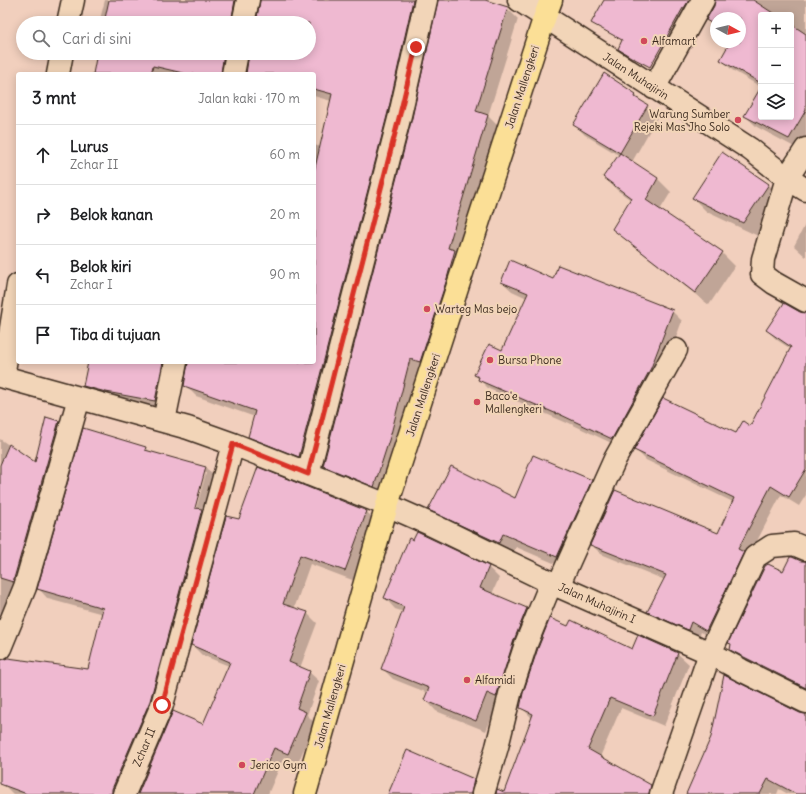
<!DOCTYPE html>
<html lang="id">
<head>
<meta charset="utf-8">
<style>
	:root { --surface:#fff; --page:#f6f6f6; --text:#202124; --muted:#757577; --line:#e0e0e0 }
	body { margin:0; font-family:Delius,sans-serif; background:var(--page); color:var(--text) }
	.controls { position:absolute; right:12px; top:12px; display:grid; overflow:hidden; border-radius:4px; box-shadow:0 2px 10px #0003 }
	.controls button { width:36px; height:36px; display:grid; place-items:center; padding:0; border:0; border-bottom:1px solid var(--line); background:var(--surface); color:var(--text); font:20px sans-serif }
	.compass { position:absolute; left:710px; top:12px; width:36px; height:36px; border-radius:50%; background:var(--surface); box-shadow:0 2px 10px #0003; rotate:98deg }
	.stop { position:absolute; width:12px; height:12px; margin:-9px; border:3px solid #d93025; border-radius:50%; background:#fff }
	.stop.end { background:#d93025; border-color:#fff; box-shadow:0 1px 4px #0008 }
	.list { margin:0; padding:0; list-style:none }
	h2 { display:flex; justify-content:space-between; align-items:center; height:52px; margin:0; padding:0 16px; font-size:17px }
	h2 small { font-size:13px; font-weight:400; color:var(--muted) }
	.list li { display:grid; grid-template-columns:26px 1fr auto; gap:12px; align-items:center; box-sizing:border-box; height:60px; padding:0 16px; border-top:1px solid var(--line) }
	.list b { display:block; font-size:15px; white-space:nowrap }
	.list p { margin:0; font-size:13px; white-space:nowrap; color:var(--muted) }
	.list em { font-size:13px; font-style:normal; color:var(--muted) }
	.icon { flex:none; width:22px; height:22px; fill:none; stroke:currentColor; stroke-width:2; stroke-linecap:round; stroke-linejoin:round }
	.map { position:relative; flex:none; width:806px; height:794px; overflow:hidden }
	.search { position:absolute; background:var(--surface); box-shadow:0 2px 10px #0003; left:16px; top:16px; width:300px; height:44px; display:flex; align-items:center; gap:10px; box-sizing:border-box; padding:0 14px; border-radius:22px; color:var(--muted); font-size:15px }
	.panel { position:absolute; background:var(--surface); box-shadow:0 2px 10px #0003; left:16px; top:72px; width:300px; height:292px; border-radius:4px }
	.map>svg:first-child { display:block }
	.shadow { fill:#0003; fill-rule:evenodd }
	.building { fill:#efb9d1; stroke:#3b2a1e }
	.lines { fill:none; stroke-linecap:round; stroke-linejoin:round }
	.minor-casing { stroke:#3b2a1e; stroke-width:25 }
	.primary-casing { stroke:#3b2a1e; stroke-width:25 }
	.minor { stroke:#f2d5b8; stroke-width:22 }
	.primary { stroke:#fbdf96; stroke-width:22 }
	.route { stroke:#d93025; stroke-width:5 }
	.poi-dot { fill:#d1495b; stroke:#f2d5b8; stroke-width:1.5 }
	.labels { text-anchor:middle; stroke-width:4; stroke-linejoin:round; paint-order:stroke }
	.poi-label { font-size:11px; fill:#3b2a1e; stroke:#f2d5b8; text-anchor:start }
	.street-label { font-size:11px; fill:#3b2a1e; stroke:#f2d5b8 }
</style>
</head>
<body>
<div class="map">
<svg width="806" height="794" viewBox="0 0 806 794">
	<rect width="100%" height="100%" fill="#f1cfbd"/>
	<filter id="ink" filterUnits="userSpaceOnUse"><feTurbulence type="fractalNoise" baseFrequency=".025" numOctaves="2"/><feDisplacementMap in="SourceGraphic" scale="8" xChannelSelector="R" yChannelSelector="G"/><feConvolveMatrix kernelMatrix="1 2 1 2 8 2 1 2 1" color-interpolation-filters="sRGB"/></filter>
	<g filter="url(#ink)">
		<path class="shadow" d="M 105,0 L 253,0 L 243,23 L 99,23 Z
			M 261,0 L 431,0 L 310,467 L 260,447 L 250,436 L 255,417 L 196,396 L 185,385 L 189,362 L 314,362 L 314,145 L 321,147 L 331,101 L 314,96 L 314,74 L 251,74 L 250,53 L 309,53 L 309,23 L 257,23 Z
			M 439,0 L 481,0 L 507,8 L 518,19 L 488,116 L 498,126 L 385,497 L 335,477 L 324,466 L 413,118 Z
			M 605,0 L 708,0 L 677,50 L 613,16 Z
			M 716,0 L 806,0 L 806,140 L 800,150 L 757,127 L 745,116 L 761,89 L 761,117 L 791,117 L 791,15 L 761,15 L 761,87 L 732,70 L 721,59 L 731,42 L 740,42 L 740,18 L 716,18 L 716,29 L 707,20 L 715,6 Z
			M 98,53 L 242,53 L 233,74 L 94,74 Z
			M 635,95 L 658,116 L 632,162 L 658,179 L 671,192 L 660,210 L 722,253 L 735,266 L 709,305 L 627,241 L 614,228 L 631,200 L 617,190 L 604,177 L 620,156 L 585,135 L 575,125 Z
			M 723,154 L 769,185 L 783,199 L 758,236 L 707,212 L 693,198 Z
			M 806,223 L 806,257 L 794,246 Z
			M 554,280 L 672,311 L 682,321 L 661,378 L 622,448 L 567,422 L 567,423 L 489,389 L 475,375 L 502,351 L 527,298 L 512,291 L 502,282 Z
			M 800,313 L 806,314 L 806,495 L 799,506 L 781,495 L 748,558 L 717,640 L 701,632 L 698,639 L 658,621 L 648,611 L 665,580 L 601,554 L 591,544 L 719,535 L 733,502 L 646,460 L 636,450 L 737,434 L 751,427 L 791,349 L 777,340 L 767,330 Z
			M 89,362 L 181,362 L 166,411 L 95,396 L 84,386 Z
			M 47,419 L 59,422 L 69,432 L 0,633 L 0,439 L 35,463 Z
			M 145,447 L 150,452 L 206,468 L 216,478 L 212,520 L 124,794 L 13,794 L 4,785 L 0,777 L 0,661 L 88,670 L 103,614 L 48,599 L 39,589 ZM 204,473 L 206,473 L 195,513 L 193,512 Z
			M 591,481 L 604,494 L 570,570 L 516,547 L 512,556 L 443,522 L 430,509 L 516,500 Z
			M 366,511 L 376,521 L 355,581 L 310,564 L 294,609 L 307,613 L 317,623 L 300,668 L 309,672 L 319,681 L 307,715 L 315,723 L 298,763 L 284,757 L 268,794 L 139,794 L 204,725 L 229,666 L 202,655 L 192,645 L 240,521 Z
			M 801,562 L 806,562 L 806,693 L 742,660 L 731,649 L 732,645 L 730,643 L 783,573 Z
			M 488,567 L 499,578 L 492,594 L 527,609 L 537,620 L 498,703 L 486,731 L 436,711 L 426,700 L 428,693 L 393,679 L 382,668 L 404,612 L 395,609 L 385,598 Z
			M 569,627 L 632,650 L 638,636 L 678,654 L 689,664 L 664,726 L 621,708 L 600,757 L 650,786 L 658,794 L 497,794 L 505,793 L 532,718 L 521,707 Z
			M 801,714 L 806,715 L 806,794 L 788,794 L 779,789 L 777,794 L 687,794 Z
			M 408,751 L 474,780 L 485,791 L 484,794 L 389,794 Z"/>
		<path class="building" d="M 109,0 L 235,0 L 231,23 L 104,23 Z
			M 260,0 L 413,0 L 388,112 L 299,457 L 248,437 L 255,411 L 184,386 L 188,362 L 314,362 L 314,172 L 332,94 L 314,89 L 314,74 L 246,74 L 249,53 L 309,53 L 309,23 L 256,23 Z
			M 438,0 L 485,0 L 508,7 L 476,111 L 488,115 L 448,248 L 455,250 L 446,282 L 420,362 L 410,359 L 391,434 L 374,487 L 323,466 L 412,118 Z
			M 604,0 L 689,0 L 684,8 L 683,8 L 650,67 L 631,57 L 618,49 L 622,40 L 591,23 Z
			M 715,0 L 753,0 L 776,15 L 761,15 L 761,83 L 720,60 L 730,42 L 740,42 L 740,18 L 716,18 L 716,26 L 706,20 L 714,6 Z
			M 791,24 L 806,34 L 806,110 L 789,139 L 744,116 L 761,87 L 761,117 L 791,117 Z
			M 97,53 L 224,53 L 221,74 L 187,74 L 153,66 L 151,74 L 93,74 Z
			M 604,73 L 636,94 L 635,97 L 648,105 L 620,153 L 573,125 Z
			M 722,152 L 769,184 L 743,223 L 692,198 Z
			M 620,153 L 658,178 L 646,200 L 723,252 L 695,293 L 612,229 L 631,198 L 603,177 Z
			M 510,260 L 553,279 L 558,265 L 673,310 L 651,368 L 612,439 L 557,413 L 557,414 L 478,380 L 479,377 L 474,375 L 489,344 L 502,350 L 528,293 L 501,282 Z
			M 784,303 L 800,312 L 806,313 L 806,469 L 789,497 L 771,486 L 738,549 L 744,552 L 706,631 L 691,622 L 688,630 L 647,612 L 666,575 L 590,545 L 615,490 L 718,533 L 734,498 L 634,450 L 663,398 L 736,433 L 743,421 L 750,426 L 791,347 L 766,330 Z
			M 88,362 L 163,362 L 155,401 L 106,392 L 83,386 Z
			M 46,417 L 59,421 L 13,582 L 0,578 L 0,465 L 9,444 L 35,462 Z
			M 83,428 L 146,447 L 145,450 L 206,467 L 195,508 L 202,509 L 150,701 L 112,789 L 112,794 L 27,794 L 0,784 L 0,660 L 8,658 L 88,669 L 103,608 L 37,589 Z
			M 533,455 L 592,480 L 557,557 L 503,534 L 499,543 L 428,510 L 451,466 L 515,498 Z
			M 258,467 L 367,511 L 345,571 L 300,555 L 283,604 L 308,612 L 289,662 L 310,671 L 297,708 L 306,712 L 288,754 L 274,748 L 254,794 L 138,794 L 173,711 L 203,724 L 230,662 L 191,645 L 226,516 L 239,519 Z
			M 417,532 L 489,566 L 480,588 L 527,608 L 514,640 L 496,697 L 487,693 L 476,721 L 424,700 L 429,688 L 381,669 L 404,607 L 384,598 L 409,538 L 413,540 Z
			M 790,557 L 792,557 L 801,561 L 806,561 L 806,688 L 730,650 L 731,644 L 728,643 L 765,566 L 768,564 L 783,571 Z
			M 550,618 L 568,626 L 571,620 L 632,649 L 638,635 L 678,653 L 653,716 L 610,698 L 588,749 L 651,785 L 649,794 L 496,794 L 497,789 L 504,792 L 533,714 L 520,708 L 523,693 L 538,648 Z
			M 724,675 L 800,713 L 806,714 L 806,794 L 796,794 L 768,779 L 760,794 L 686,794 L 711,737 Z
			M 407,750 L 474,779 L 471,794 L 388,794 Z"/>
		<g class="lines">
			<defs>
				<path id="minor" d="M 519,0 L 750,149 L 787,178 L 806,190
					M 68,23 L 73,0
					M 243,23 L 248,0
					M 58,74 L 62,53
					M 233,74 L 237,53
					M 654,88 L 703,0
					M 806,149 L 787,178 L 763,259 L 762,274 L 774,283 L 806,301
					M 0,376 L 188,428 L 233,444 L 387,505 L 430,524 L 558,586 L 710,653 L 741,670 L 806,702
					M 3,377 L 18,285
					M 164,421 L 176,362
					M 308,474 L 400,115 L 426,0
					M 558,586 L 615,459 L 676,350
					M 0,648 L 25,587 L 79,398
					M 124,794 L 162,705 L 233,444
					M 483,794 L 497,747 L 511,690 L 526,644 L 551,583
					M 661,794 L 710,653 L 755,557 L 772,546 L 794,544 L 806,549"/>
				<path id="primary" d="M 305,794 L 387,505 L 545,16 L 551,0"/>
			</defs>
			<use href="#minor" class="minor-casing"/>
			<use href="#primary" class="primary-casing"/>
			<use href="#minor" class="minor"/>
			<use href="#primary" class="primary"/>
		</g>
	</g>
	<g class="lines" filter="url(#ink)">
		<path class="route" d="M 162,705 L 233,444 L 308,474 L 400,114 L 416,47"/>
	</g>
	<g class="poi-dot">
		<circle cx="644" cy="41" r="4"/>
		<circle cx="738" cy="120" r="4"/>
		<circle cx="427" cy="309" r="4"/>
		<circle cx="490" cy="360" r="4"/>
		<circle cx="477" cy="402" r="4"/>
		<circle cx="467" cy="680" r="4"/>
		<circle cx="242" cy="765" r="4"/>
	</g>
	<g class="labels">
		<g class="poi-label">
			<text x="652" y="45">Alfamart</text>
			<text x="730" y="118" text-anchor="end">Warung Sumber<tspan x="730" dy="13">Rejeki Mas Jho Solo</tspan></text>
			<text x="435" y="313">Warteg Mas bejo</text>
			<text x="498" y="364">Bursa Phone</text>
			<text x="485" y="400">Baco'e<tspan x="485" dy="13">Mallengkeri</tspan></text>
			<text x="475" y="684">Alfamidi</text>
			<text x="250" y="769">Jerico Gym</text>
		</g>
		<g class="street-label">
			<text transform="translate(636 76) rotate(33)" y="4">Jalan Muhajirin</text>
			<text transform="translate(522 87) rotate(-72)" y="4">Jalan Mallengkeri</text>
			<text transform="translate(423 395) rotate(-72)" y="4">Jalan Mallengkeri</text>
			<text transform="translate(597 603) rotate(24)" y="4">Jalan Muhajirin I</text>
			<text transform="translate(330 706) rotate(-74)" y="4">Jalan Mallengkeri</text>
			<text transform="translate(144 747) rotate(-67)" y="4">Zchar II</text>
		</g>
	</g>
</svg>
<div class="controls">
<button>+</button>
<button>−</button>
<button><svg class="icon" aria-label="layers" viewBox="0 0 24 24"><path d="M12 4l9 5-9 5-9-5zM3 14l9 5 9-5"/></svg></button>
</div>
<svg class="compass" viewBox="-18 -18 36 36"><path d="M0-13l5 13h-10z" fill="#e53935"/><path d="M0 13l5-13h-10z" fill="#757577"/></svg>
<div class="stop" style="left:162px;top:705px"></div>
<div class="stop end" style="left:416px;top:47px"></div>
<div class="search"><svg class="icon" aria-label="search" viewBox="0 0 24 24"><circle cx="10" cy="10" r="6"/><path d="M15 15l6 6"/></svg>Cari di sini</div>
<section class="panel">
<h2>3 mnt<small>Jalan kaki · 170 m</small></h2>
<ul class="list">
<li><svg class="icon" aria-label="ahead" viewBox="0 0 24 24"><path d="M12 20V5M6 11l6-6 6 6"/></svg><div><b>Lurus</b><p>Zchar II</p></div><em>60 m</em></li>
<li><svg class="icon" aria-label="right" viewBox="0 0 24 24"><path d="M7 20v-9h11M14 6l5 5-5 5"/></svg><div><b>Belok kanan</b></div><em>20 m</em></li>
<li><svg class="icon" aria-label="left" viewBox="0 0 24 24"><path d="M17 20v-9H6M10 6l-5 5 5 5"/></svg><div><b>Belok kiri</b><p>Zchar I</p></div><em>90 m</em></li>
<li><svg class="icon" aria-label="arrive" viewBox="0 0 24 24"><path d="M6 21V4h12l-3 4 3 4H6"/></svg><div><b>Tiba di tujuan</b></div></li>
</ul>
</section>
</div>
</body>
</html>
